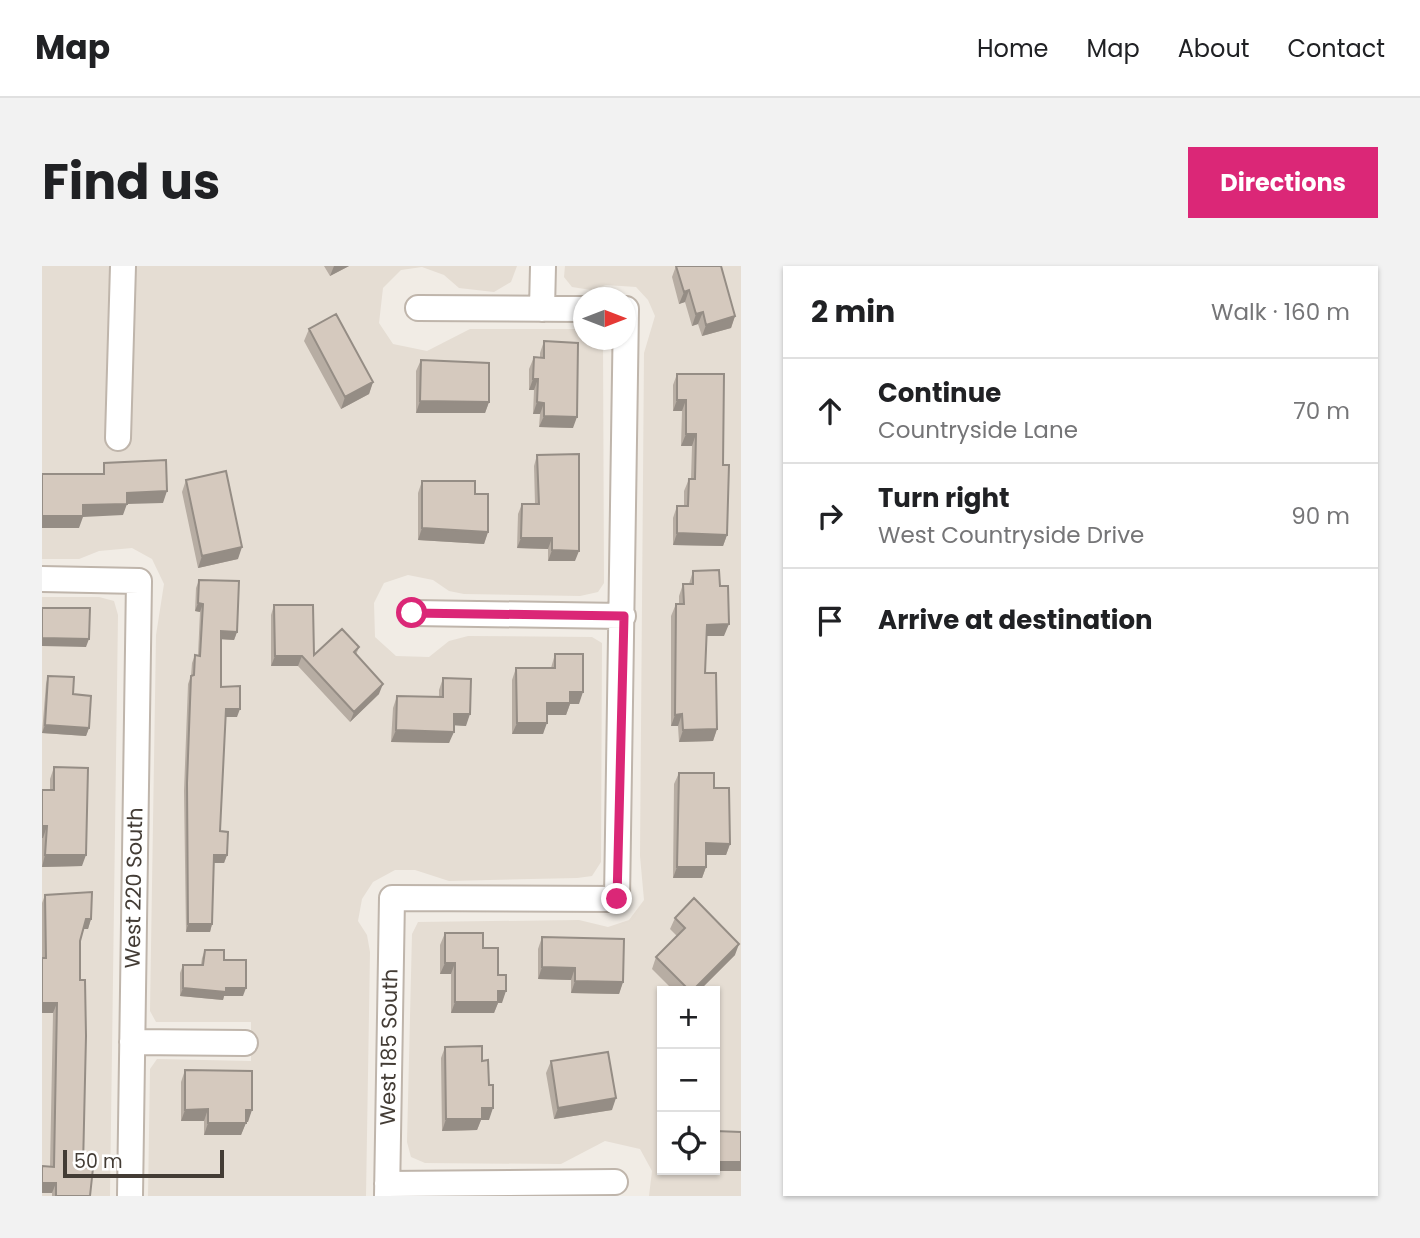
<!DOCTYPE html>
<html lang="en">
<head>
<meta charset="utf-8">
<style>
	:root { --surface:#fff; --page:#f2f2f2; --text:#202124; --muted:#757577; --line:#e0e0e0; --accent:#db2777 }
	body { margin:0; font-family:Poppins,sans-serif; background:var(--page); color:var(--text) }
	.controls { position:absolute; right:21px; bottom:21px; display:grid; overflow:hidden; border-radius:0px; box-shadow:0 2px 5px #0004 }
	.controls button { width:63px; height:63px; display:grid; place-items:center; padding:0; border:0; border-bottom:2px solid var(--line); background:var(--surface); color:var(--text); font:35px sans-serif }
	.compass { position:absolute; left:531px; top:21px; width:63px; height:63px; border-radius:50%; background:var(--surface); box-shadow:0 2px 5px #0004; rotate:90deg }
	.scale { position:absolute; left:21px; bottom:18px; width:161px; box-sizing:border-box; padding-left:7px; border:4px solid #433c35; border-top:0; font-size:19px; line-height:24px; white-space:nowrap; color:#433c35; -webkit-text-stroke:5px #fff; paint-order:stroke }
	.stop { position:absolute; width:21px; height:21px; margin:-16px; border:5px solid #db2777; border-radius:50%; background:#fff }
	.stop.end { background:#db2777; border-color:#fff; box-shadow:0 2px 7px #0008 }
	.list { margin:0; padding:0; list-style:none }
	h2 { display:flex; justify-content:space-between; align-items:center; height:91px; margin:0; padding:0 28px; font-size:30px }
	h2 small { font-size:23px; font-weight:400; color:var(--muted) }
	.list li { display:grid; grid-template-columns:46px 1fr auto; gap:21px; align-items:center; box-sizing:border-box; height:105px; padding:0 28px; border-top:2px solid var(--line) }
	.list b { display:block; font-size:26px; white-space:nowrap }
	.list p { margin:0; font-size:23px; white-space:nowrap; color:var(--muted) }
	.list em { font-size:23px; font-style:normal; color:var(--muted) }
	.icon { flex:none; width:38px; height:38px; fill:none; stroke:currentColor; stroke-width:2; stroke-linecap:round; stroke-linejoin:round }
	.map { position:relative; flex:none; width:699px; height:930px; overflow:hidden; border-radius:0px }
	header { display:flex; align-items:center; gap:42px; box-sizing:border-box; height:98px; padding:0 35px; background:var(--surface); border-bottom:2px solid var(--line) }
	header strong { font-size:33px }
	nav { display:flex; gap:38px; margin-inline-start:auto; font-size:24px }
	.intro { display:flex; align-items:center; justify-content:space-between; box-sizing:border-box; height:168px; padding:0 42px }
	h1 { margin:0; font-size:49px }
	.button { padding:18px 32px; border-radius:0px; background:var(--accent); color:#fff; font-size:24px; font-weight:700 }
	main { display:flex; gap:42px; padding:0 42px }
	aside { flex:1; background:var(--surface); border-radius:0px; box-shadow:0 2px 5px #0004 }
	.map>svg:first-child { display:block }
	.residential { fill:#e5ddd3; fill-rule:evenodd }
	.lines { fill:none; stroke-linecap:round; stroke-linejoin:round }
	.street-casing { stroke:#bfb5ab; stroke-width:28 }
	.street { stroke:#fff; stroke-width:24 }
	.wall { fill:#b7ada3 }
	.shaded-wall { fill:#958d85 }
	.building { fill:#d5c9be; stroke:#958d85; stroke-width:2 }
	.route { stroke:#db2777; stroke-width:9 }
	.labels { text-anchor:middle; stroke-width:5; stroke-linejoin:round; paint-order:stroke }
	.street-label { font-size:21px; fill:#433c35; stroke:#fff }
</style>
</head>
<body>
<header>
<strong>Map</strong>
<nav><a>Home</a><a>Map</a><a>About</a><a>Contact</a></nav>
</header>
<div class="intro"><h1>Find us</h1><a class="button">Directions</a></div>
<main>
<div class="map">
<svg width="699" height="930" viewBox="0 0 699 930">
	<rect width="100%" height="100%" fill="#f1ece5"/>
	<path class="residential" d="M 0,0 L 475,0 L 469,16 L 452,26 L 417,22 L 402,9 L 380,1 L 359,4 L 341,22 L 337,57 L 351,78 L 385,85 L 428,63 L 541,63 L 542,74 L 561,74 L 562,317 L 556,326 L 538,330 L 422,328 L 407,325 L 391,314 L 366,309 L 342,317 L 332,337 L 333,371 L 354,390 L 387,391 L 407,375 L 426,370 L 550,371 L 560,377 L 559,596 L 550,610 L 535,612 L 407,615 L 373,604 L 353,604 L 331,616 L 320,633 L 316,655 L 325,669 L 328,686 L 324,930 L 106,930 L 108,803 L 115,793 L 209,795 L 209,756 L 114,756 L 108,745 L 114,369 L 122,318 L 110,293 L 90,282 L 57,285 L 37,293 L 0,293 Z
		M 523,0 L 699,0 L 699,930 L 607,930 L 610,905 L 598,883 L 563,875 L 519,898 L 383,897 L 369,891 L 365,876 L 370,668 L 376,656 L 537,654 L 566,661 L 587,654 L 602,634 L 598,590 L 602,87 L 613,50 L 606,34 L 594,21 L 564,19 L 549,24 L 530,21 L 522,11 ZM 620,725 L 673,725 L 673,904 L 620,904 Z
		M 0,331 L 57,331 L 72,335 L 76,349 L 68,930 L 0,930 Z"/>
	<g class="lines">
		<defs>
			<path id="street" d="M 376,42 L 542,43
				M 500,43 L 501,0
				M 76,172 L 81,0
				M 0,313 L 97,315 L 88,930
				M 371,347 L 581,350
				M 90,776 L 203,777
				M 345,918 L 573,916
				M 345,930 L 350,632 L 575,633 L 584,43"/>
		</defs>
		<use href="#street" class="street-casing"/>
		<use href="#street" class="street"/>
	</g>
	<path class="wall" d="M 282,0 L 307,0 L 288,10 Z
		M 634,0 L 679,0 L 693,50 L 689,62 L 660,70 L 656,58 L 650,60 L 643,36 L 637,38 L 630,11 Z
		M 267,63 L 331,116 L 327,128 L 299,143 L 262,75 Z
		M 502,75 L 531,162 L 497,161 L 498,148 L 491,148 L 492,124 L 487,124 L 487,103 L 492,91 L 498,92 L 498,87 Z
		M 379,94 L 447,136 L 443,147 L 374,147 L 374,105 Z
		M 635,108 L 681,199 L 685,269 L 681,280 L 631,279 L 631,252 L 635,240 L 642,240 L 642,225 L 647,213 L 649,213 L 650,180 L 639,180 L 640,145 L 631,145 L 631,119 Z
		M 495,189 L 533,295 L 506,295 L 506,283 L 475,282 L 476,248 L 480,238 L 493,238 L 492,200 Z
		M 144,214 L 196,293 L 156,302 L 140,226 Z
		M 380,215 L 446,266 L 442,278 L 376,274 L 376,227 Z
		M 651,305 L 678,320 L 682,370 L 665,370 L 663,407 L 675,463 L 671,475 L 637,476 L 636,460 L 629,460 L 629,350 L 634,338 L 637,338 L 637,330 L 641,318 L 647,318 Z
		M 157,314 L 195,366 L 192,374 L 179,373 L 179,421 L 195,451 L 183,451 L 178,565 L 185,589 L 182,597 L 172,597 L 170,658 L 168,666 L 144,666 L 142,525 L 146,418 L 149,410 L 150,397 L 153,389 L 156,389 L 158,346 L 153,345 L 154,322 Z
		M 232,339 L 272,389 L 317,381 L 314,389 L 337,428 L 308,456 L 256,400 L 229,400 L 229,349 Z
		M 513,388 L 537,438 L 528,438 L 524,449 L 505,449 L 501,468 L 470,468 L 470,414 L 474,402 L 509,402 Z
		M 6,410 L 47,462 L 44,470 L 0,467 L 4,418 Z
		M 401,412 L 424,460 L 412,459 L 407,477 L 349,476 L 351,442 L 355,430 L 397,431 L 397,424 Z
		M 12,501 L 40,600 L 0,601 L 0,572 L 8,524 L 8,513 Z
		M 637,507 L 672,522 L 688,578 L 684,589 L 664,589 L 664,601 L 660,612 L 631,612 L 632,518 Z
		M 3,629 L 49,653 L 46,663 L 41,663 L 38,675 L 41,901 L 48,930 L 10,930 L 10,927 L 0,927 L 0,900 L 8,901 L 11,747 L 0,747 L 0,637 Z
		M 633,652 L 693,689 L 657,725 L 632,725 L 610,703 L 614,691 L 635,670 L 628,663 Z
		M 403,667 L 441,682 L 456,709 L 460,737 L 456,737 L 452,747 L 409,747 L 409,708 L 398,708 L 398,679 Z
		M 500,671 L 581,716 L 577,728 L 529,727 L 529,714 L 496,713 L 496,683 Z
		M 163,684 L 182,694 L 201,730 L 182,730 L 181,734 L 138,730 L 138,707 L 141,699 L 159,699 L 160,692 Z
		M 403,781 L 440,795 L 447,819 L 447,854 L 439,854 L 435,864 L 400,865 L 399,792 Z
		M 509,795 L 570,844 L 512,853 L 504,807 Z
		M 143,804 L 206,856 L 204,856 L 199,869 L 162,869 L 162,855 L 139,855 L 139,816 Z"/>
	<path class="shaded-wall" d="M 292,0 L 307,0 L 288,10 Z
		M 647,24 L 643,36 L 637,38 L 642,26 Z
		M 661,46 L 656,58 L 650,60 L 654,48 Z
		M 693,50 L 689,62 L 660,70 L 664,59 Z
		M 491,113 L 496,113 L 492,124 L 487,124 Z
		M 331,116 L 327,128 L 299,143 L 303,131 Z
		M 635,134 L 644,134 L 640,145 L 631,145 Z
		M 378,135 L 447,136 L 443,147 L 374,147 Z
		M 495,136 L 502,137 L 498,148 L 491,148 Z
		M 502,150 L 535,151 L 531,162 L 497,161 Z
		M 644,168 L 654,168 L 650,180 L 639,180 Z
		M 125,225 L 121,237 L 85,238 L 81,249 L 41,251 L 37,262 L 0,262 L 0,250 L 85,227 Z
		M 380,262 L 446,266 L 442,278 L 376,274 Z
		M 635,267 L 685,269 L 681,280 L 631,279 Z
		M 479,272 L 510,272 L 506,283 L 475,282 Z
		M 200,281 L 196,293 L 156,302 L 160,290 Z
		M 510,284 L 537,285 L 533,295 L 506,295 Z
		M 156,337 L 161,338 L 158,346 L 153,345 Z
		M 687,358 L 682,370 L 661,370 L 665,359 Z
		M 179,365 L 195,366 L 192,374 L 176,373 Z
		M 0,372 L 47,373 L 44,381 L 0,380 Z
		M 233,390 L 260,390 L 256,400 L 229,400 Z
		M 341,418 L 337,428 L 308,456 L 312,446 Z
		M 528,426 L 541,426 L 537,438 L 528,438 L 524,449 L 501,449 L 505,437 Z
		M 184,443 L 198,443 L 195,451 L 181,451 Z
		M 412,448 L 428,448 L 424,460 L 408,459 Z
		M 640,448 L 636,460 L 629,460 L 633,449 Z
		M 475,457 L 505,457 L 501,468 L 470,468 Z
		M 3,459 L 47,462 L 44,470 L 0,467 Z
		M 675,463 L 671,475 L 637,476 L 641,464 Z
		M 354,464 L 412,466 L 407,477 L 349,476 Z
		M 0,560 L 5,560 L 1,572 L 0,572 Z
		M 664,577 L 688,578 L 684,589 L 660,589 Z
		M 3,589 L 44,589 L 40,600 L 0,601 Z
		M 172,589 L 185,589 L 182,597 L 169,597 Z
		M 635,601 L 664,601 L 660,612 L 631,612 Z
		M 44,653 L 49,653 L 46,663 L 40,663 Z
		M 146,658 L 170,658 L 168,666 L 144,666 Z
		M 697,678 L 693,689 L 657,725 L 650,725 Z
		M 403,697 L 413,697 L 409,708 L 398,708 Z
		M 500,701 L 533,702 L 529,714 L 496,713 Z
		M 533,715 L 581,716 L 577,728 L 529,727 Z
		M 141,722 L 204,722 L 201,730 L 182,730 L 181,734 L 138,730 Z
		M 456,725 L 464,725 L 460,737 L 456,737 L 452,747 L 409,747 L 413,736 Z
		M 0,737 L 15,737 L 11,747 L 0,747 Z
		M 574,832 L 570,844 L 512,853 L 516,842 Z
		M 440,842 L 451,842 L 447,854 L 439,854 L 435,864 L 400,865 L 404,853 Z
		M 166,843 L 162,855 L 139,855 L 143,844 Z
		M 204,844 L 210,844 L 206,856 L 200,856 Z
		M 166,857 L 204,857 L 199,869 L 162,869 Z
		M 673,896 L 699,896 L 699,905 L 660,905 L 660,904 L 673,904 Z
		M 0,917 L 14,917 L 10,927 L 0,927 Z"/>
	<path class="building" d="M 634,0 L 679,0 L 693,50 L 664,59 L 661,46 L 654,48 L 647,24 L 642,26 Z
		M 294,48 L 331,116 L 303,131 L 267,63 Z
		M 502,75 L 536,77 L 535,151 L 502,150 L 502,137 L 495,136 L 496,113 L 491,113 L 492,91 L 502,92 Z
		M 379,94 L 447,97 L 447,136 L 378,135 Z
		M 635,108 L 682,108 L 681,199 L 687,199 L 685,269 L 635,267 L 635,240 L 646,240 L 647,213 L 653,213 L 654,168 L 644,168 L 644,134 L 635,134 Z
		M 537,188 L 537,285 L 510,284 L 510,272 L 479,272 L 480,238 L 497,238 L 495,189 Z
		M 124,194 L 125,225 L 85,227 L 85,238 L 41,239 L 41,250 L 0,250 L 0,208 L 62,208 L 62,197 Z
		M 184,205 L 200,281 L 160,290 L 144,214 Z
		M 380,215 L 433,215 L 433,228 L 446,228 L 446,266 L 380,262 Z
		M 677,304 L 678,320 L 686,320 L 687,358 L 665,359 L 663,407 L 674,407 L 675,463 L 641,464 L 640,448 L 633,449 L 634,338 L 642,338 L 641,318 L 651,318 L 651,305 Z
		M 157,314 L 197,315 L 195,366 L 179,365 L 179,421 L 198,420 L 198,443 L 184,443 L 178,565 L 186,566 L 185,589 L 172,589 L 170,658 L 146,658 L 145,517 L 149,410 L 152,409 L 153,389 L 158,390 L 161,338 L 156,337 Z
		M 232,339 L 271,339 L 272,389 L 300,363 L 317,381 L 312,386 L 341,418 L 312,446 L 260,390 L 233,390 Z
		M 0,342 L 48,342 L 47,373 L 0,372 Z
		M 513,388 L 541,388 L 541,426 L 528,426 L 528,437 L 505,437 L 505,457 L 475,457 L 474,402 L 513,402 Z
		M 6,410 L 32,411 L 31,428 L 49,430 L 47,462 L 3,459 Z
		M 401,412 L 429,413 L 428,448 L 412,448 L 412,466 L 354,464 L 355,430 L 401,431 Z
		M 12,501 L 46,502 L 44,589 L 3,589 L 5,560 L 0,560 L 0,524 L 12,524 Z
		M 637,507 L 672,507 L 672,522 L 687,522 L 688,578 L 664,577 L 664,601 L 635,601 Z
		M 50,626 L 49,653 L 44,653 L 38,675 L 38,714 L 43,714 L 44,770 L 41,901 L 51,902 L 48,930 L 14,930 L 14,917 L 0,917 L 0,900 L 12,901 L 15,737 L 0,737 L 0,692 L 4,692 L 3,629 Z
		M 652,632 L 697,678 L 650,725 L 648,725 L 614,691 L 643,662 L 633,652 Z
		M 403,667 L 441,667 L 441,682 L 456,682 L 456,709 L 464,709 L 464,725 L 456,725 L 456,736 L 413,736 L 413,697 L 403,697 Z
		M 500,671 L 582,673 L 581,716 L 533,715 L 533,702 L 500,701 Z
		M 163,684 L 182,684 L 182,694 L 204,694 L 204,722 L 184,722 L 184,726 L 141,722 L 141,699 L 161,699 Z
		M 440,780 L 440,795 L 446,794 L 447,819 L 451,819 L 451,842 L 440,842 L 440,853 L 404,853 L 403,781 Z
		M 566,786 L 574,832 L 516,842 L 509,795 Z
		M 143,804 L 210,805 L 210,844 L 204,844 L 204,857 L 166,857 L 166,843 L 143,844 Z
		M 673,865 L 699,866 L 699,896 L 673,896 Z"/>
	<g class="lines">
		<path class="route" d="M 370,347 L 582,350 L 575,633"/>
	</g>
	<g class="labels">
		<g class="street-label">
			<text transform="translate(92 622) rotate(-89)" y="7">West 220 South</text>
			<text transform="translate(347 781) rotate(-89)" y="7">West 185 South</text>
		</g>
	</g>
</svg>
<div class="controls">
<button>+</button>
<button>−</button>
<button><svg class="icon" aria-label="locate" viewBox="0 0 24 24"><circle cx="12" cy="12" r="6"/><path d="M12 2v4M12 18v4M2 12h4M18 12h4"/></svg></button>
</div>
<svg class="compass" viewBox="-18 -18 36 36"><path d="M0-13l5 13h-10z" fill="#e53935"/><path d="M0 13l5-13h-10z" fill="#757577"/></svg>
<div class="scale">50 m</div>
<div class="stop" style="left:370px;top:347px"></div>
<div class="stop end" style="left:575px;top:633px"></div>
</div>
<aside>
<h2>2 min<small>Walk · 160 m</small></h2>
<ul class="list">
<li><svg class="icon" aria-label="ahead" viewBox="0 0 24 24"><path d="M12 20V5M6 11l6-6 6 6"/></svg><div><b>Continue</b><p>Countryside Lane</p></div><em>70 m</em></li>
<li><svg class="icon" aria-label="right" viewBox="0 0 24 24"><path d="M7 20v-9h11M14 6l5 5-5 5"/></svg><div><b>Turn right</b><p>West Countryside Drive</p></div><em>90 m</em></li>
<li><svg class="icon" aria-label="arrive" viewBox="0 0 24 24"><path d="M6 21V4h12l-3 4 3 4H6"/></svg><div><b>Arrive at destination</b></div></li>
</ul>
</aside>
</main>
</body>
</html>
